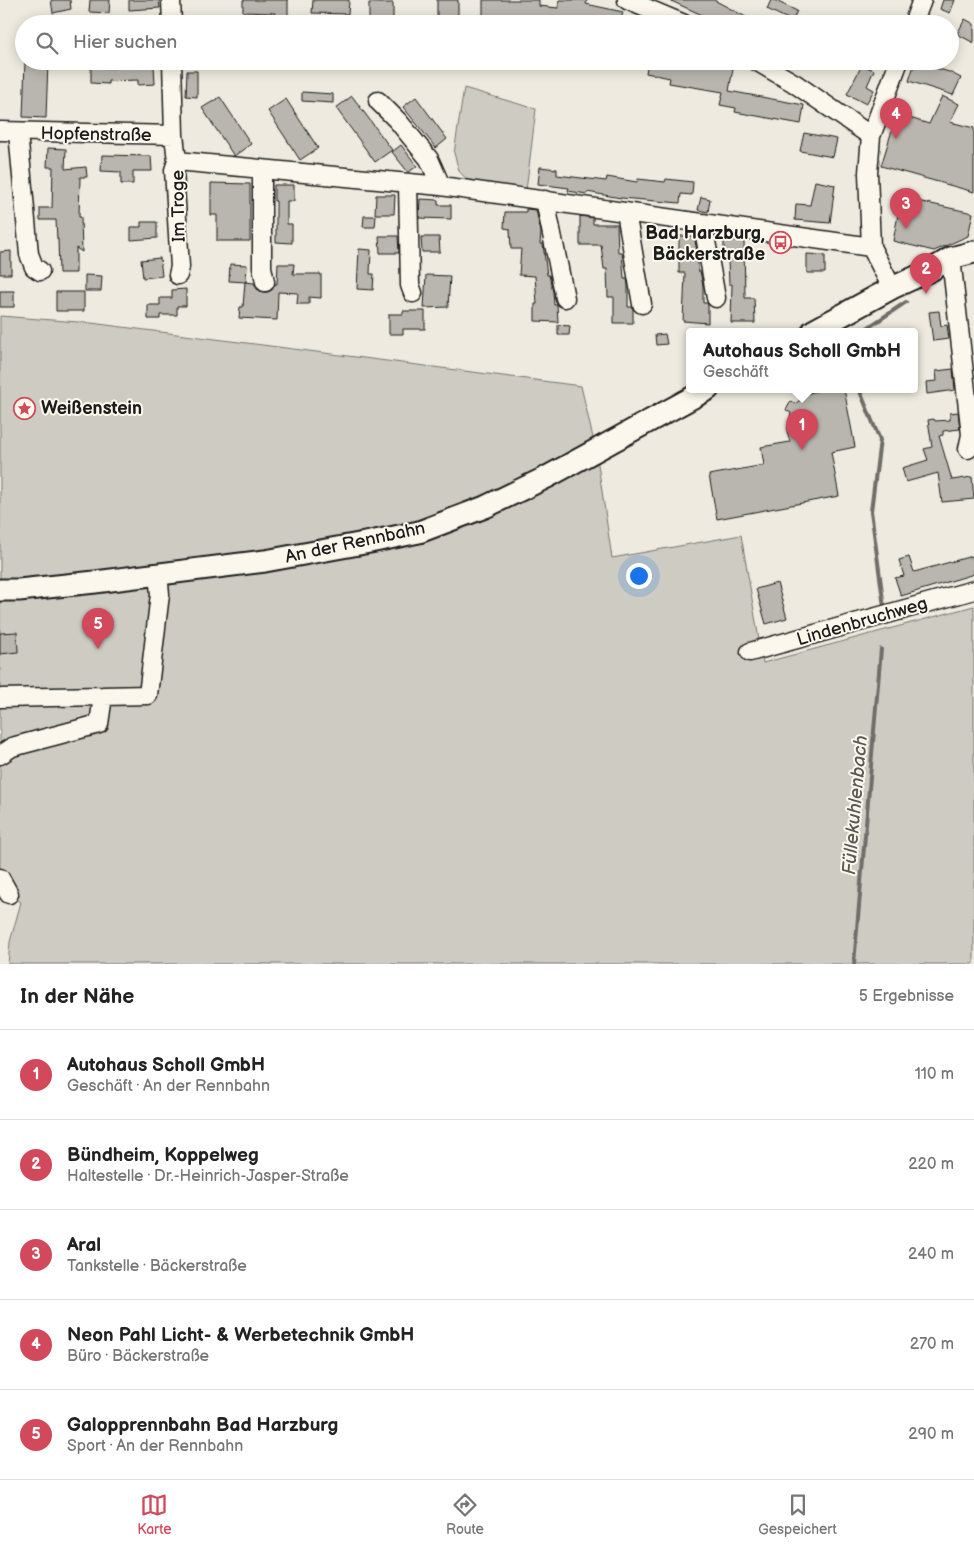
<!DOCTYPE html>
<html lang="de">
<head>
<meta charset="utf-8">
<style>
	:root { --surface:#fff; --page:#f6f6f6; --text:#222; --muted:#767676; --line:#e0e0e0; --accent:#d1495b }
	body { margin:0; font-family:"Balsamiq Sans",sans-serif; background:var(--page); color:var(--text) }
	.you { position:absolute; left:638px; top:575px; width:18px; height:18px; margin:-12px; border:4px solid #fff; border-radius:50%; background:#1a73e8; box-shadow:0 0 0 8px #1a73e833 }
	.badge { display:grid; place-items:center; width:32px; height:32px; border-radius:50%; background:var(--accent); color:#fff; font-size:16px; font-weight:700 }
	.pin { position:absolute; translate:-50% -41px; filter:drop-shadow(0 1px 2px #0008) }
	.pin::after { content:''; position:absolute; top:26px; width:18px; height:15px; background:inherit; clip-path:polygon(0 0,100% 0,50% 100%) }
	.popup { position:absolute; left:686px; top:328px; width:232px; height:65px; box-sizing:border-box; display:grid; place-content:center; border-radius:5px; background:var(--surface); filter:drop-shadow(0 1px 4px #0005); font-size:16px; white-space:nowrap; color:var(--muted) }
	.popup b { font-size:19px; color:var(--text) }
	.popup::after { content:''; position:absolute; left:50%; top:100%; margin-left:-10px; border:10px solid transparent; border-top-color:var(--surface) }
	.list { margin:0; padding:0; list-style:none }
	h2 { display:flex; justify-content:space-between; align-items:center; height:65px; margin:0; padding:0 20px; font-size:21px }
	h2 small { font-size:16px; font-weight:400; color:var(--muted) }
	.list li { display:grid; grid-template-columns:32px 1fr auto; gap:15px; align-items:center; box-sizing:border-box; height:90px; padding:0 20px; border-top:1px solid var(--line) }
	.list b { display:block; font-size:19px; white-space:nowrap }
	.list p { margin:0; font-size:16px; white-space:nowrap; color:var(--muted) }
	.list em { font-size:16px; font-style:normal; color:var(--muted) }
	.icon { flex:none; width:28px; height:28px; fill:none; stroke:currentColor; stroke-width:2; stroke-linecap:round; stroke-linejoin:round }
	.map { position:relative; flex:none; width:974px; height:964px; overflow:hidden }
	.search { position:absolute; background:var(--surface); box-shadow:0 2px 12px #0003; left:15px; right:15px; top:15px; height:55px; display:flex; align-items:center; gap:12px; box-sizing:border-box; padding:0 18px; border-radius:28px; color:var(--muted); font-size:19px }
	.sheet { height:515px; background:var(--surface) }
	nav { display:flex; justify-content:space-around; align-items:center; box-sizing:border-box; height:70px; border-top:1px solid var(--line); background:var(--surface); font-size:14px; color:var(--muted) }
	nav a { display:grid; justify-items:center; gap:2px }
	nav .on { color:var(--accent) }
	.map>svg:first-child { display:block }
	.green { fill:#ceccc2; stroke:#75746f }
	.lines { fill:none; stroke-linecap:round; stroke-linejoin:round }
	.stream { stroke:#6f6d69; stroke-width:4 }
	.building { fill:#b9b6af; stroke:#1c1c1c }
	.minor-casing { stroke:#1c1c1c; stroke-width:21 }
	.major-casing { stroke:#1c1c1c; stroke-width:25 }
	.minor { stroke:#fbf7ec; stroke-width:18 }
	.major { stroke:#fbf7ec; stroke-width:21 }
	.labels { text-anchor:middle; stroke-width:4; stroke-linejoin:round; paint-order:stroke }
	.street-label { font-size:18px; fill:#1c1c1c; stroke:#fbf7ec }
	.poi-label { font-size:18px; font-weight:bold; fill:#1c1c1c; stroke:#fbf7ec; text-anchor:end }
	.water-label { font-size:19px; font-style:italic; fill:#5a5956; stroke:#fbf7ec }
</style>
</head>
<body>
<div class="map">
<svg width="974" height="964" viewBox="0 0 974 964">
	<rect width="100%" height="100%" fill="#eeeadf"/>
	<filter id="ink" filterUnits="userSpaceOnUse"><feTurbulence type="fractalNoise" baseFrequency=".02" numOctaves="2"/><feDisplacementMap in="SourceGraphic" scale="10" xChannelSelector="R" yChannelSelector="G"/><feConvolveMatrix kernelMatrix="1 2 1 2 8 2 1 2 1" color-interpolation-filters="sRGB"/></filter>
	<g filter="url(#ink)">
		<path class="green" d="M 464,88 L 536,109 L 526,191 L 469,182 L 459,171 L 454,153 Z
			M 0,316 L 91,323 L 581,386 L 596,451 L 612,558 L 741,535 L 763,663 L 974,606 L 974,964 L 8,964 L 10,942 L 21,902 L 0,888 Z"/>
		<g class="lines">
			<path class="stream" d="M 863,331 L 906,302
				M 859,389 L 880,440 L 871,511 L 884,607
				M 854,964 L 881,649"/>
		</g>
		<path class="building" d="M 51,0 L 70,0 L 71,9 L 53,13 Z
			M 90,0 L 110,0 L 109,13 L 89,12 Z
			M 129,0 L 159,0 L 160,8 L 129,10 Z
			M 243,0 L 288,0 L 288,19 L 275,19 L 275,13 L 243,12 Z
			M 313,0 L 349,0 L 348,14 L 312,13 Z
			M 437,0 L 458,0 L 458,22 L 437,22 Z
			M 483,0 L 539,0 L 539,6 L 558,8 L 559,0 L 587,0 L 586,4 L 623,12 L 620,24 L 599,24 L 577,19 L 576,24 L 483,24 Z
			M 669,0 L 714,0 L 759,24 L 722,24 Z
			M 771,0 L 774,0 L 797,11 L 792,21 L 767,9 Z
			M 943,0 L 955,0 L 950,13 L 940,9 Z
			M 369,3 L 393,3 L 393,24 L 369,24 Z
			M 965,19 L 974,24 L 974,43 L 957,34 Z
			M 25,61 L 48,61 L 46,118 L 23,117 Z
			M 123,61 L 134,61 L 134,67 L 154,66 L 155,84 L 138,85 L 138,80 L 108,81 L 108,84 L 91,83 L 91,67 L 114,68 L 114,65 L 123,65 Z
			M 648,61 L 723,61 L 734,63 L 729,91 L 804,105 L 801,124 L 735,112 L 736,108 L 720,105 L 723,92 L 669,83 L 670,78 L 646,73 Z
			M 915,62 L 949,72 L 961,78 L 953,95 L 909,81 Z
			M 862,65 L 874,70 L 867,86 L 874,90 L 866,104 L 847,94 Z
			M 187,71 L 197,71 L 197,97 L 186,96 Z
			M 302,92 L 333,94 L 333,103 L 302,101 Z
			M 352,96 L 392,150 L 375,162 L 336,108 Z
			M 942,96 L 959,104 L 950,122 L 974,128 L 974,192 L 881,166 L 897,114 L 929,124 Z
			M 220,97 L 251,144 L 234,156 L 202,108 Z
			M 416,97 L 447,139 L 436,148 L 403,107 Z
			M 286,99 L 318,148 L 300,160 L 268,111 Z
			M 804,133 L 837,139 L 833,157 L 800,151 Z
			M 401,145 L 417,166 L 409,172 L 408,172 L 392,152 Z
			M 48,148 L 66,149 L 65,169 L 86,167 L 87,177 L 80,177 L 79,217 L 81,217 L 82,252 L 76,248 L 76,273 L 59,273 L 58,239 L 57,239 L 56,220 L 40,220 L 40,208 L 52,208 L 53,167 L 47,167 Z
			M 102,155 L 151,156 L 152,171 L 133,171 L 133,184 L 121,184 L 121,172 L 101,171 Z
			M 540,167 L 557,169 L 557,175 L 606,181 L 607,177 L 637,182 L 638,179 L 665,182 L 666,179 L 693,182 L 692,195 L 681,194 L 680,203 L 621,198 L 587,192 L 587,194 L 568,191 L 569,188 L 538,184 Z
			M 815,181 L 835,185 L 830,223 L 795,220 L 796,204 L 810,205 Z
			M 211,183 L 250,184 L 250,241 L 217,241 L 217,215 L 211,215 Z
			M 274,185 L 294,185 L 294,201 L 287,201 L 287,224 L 292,224 L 292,243 L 276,242 L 276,201 L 274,201 Z
			M 376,195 L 395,195 L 394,214 L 375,214 Z
			M 701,197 L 710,199 L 708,212 L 698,210 Z
			M 420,199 L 438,200 L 438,205 L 451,205 L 451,219 L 419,218 Z
			M 908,199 L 973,213 L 968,236 L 934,251 L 893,241 L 898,215 L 904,216 Z
			M 526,209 L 536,210 L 541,232 L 540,244 L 543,244 L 547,275 L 549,275 L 553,292 L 554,305 L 557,305 L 558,322 L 535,321 L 535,304 L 537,304 L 535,276 L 519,275 L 521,249 L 511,249 L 510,229 L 504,228 L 505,212 L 526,212 Z
			M 364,216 L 376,216 L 375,227 L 363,227 Z
			M 580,216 L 593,218 L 593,224 L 617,224 L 618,252 L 622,252 L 624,279 L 627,279 L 628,285 L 628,307 L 632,307 L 633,309 L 633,323 L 614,323 L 614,297 L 608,297 L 607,269 L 604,269 L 601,245 L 580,245 Z
			M 141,222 L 157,222 L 157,238 L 131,240 L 131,227 L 141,227 Z
			M 379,236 L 398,236 L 399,253 L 380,253 Z
			M 679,236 L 694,236 L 698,256 L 698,271 L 700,271 L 703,286 L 703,303 L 707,303 L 708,305 L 708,323 L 683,321 L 685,273 L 679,273 Z
			M 421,237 L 439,237 L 440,252 L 422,252 Z
			M 724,240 L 744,241 L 745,298 L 754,298 L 755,323 L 731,323 L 732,284 L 729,284 L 728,260 L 724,260 Z
			M 359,249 L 371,250 L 370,274 L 374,274 L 373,290 L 357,289 Z
			M 11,251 L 11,274 L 0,274 L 0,252 Z
			M 807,254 L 825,255 L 825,273 L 807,273 Z
			M 160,258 L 162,276 L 143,278 L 141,260 Z
			M 230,264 L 247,265 L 246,282 L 229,281 Z
			M 278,264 L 294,264 L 293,274 L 321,274 L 321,298 L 309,297 L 309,304 L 297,304 L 298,293 L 278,292 L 277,320 L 239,318 L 240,307 L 243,307 L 245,282 L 254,283 L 257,289 L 262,292 L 268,292 L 272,290 L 275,284 L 277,284 Z
			M 85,275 L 102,276 L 101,291 L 85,291 Z
			M 426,275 L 450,276 L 448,307 L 424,308 Z
			M 186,289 L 186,306 L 177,306 L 177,315 L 160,315 L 160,319 L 148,319 L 148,305 L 160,305 L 160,298 L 172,298 L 172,290 Z
			M 0,291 L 14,291 L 14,307 L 0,307 Z
			M 56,292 L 84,292 L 84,311 L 56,311 Z
			M 403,311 L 425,311 L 425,329 L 403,329 L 403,334 L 389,334 L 389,314 L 403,314 Z
			M 939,311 L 941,326 L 947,325 L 949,339 L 933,341 L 929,312 Z
			M 558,325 L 570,326 L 569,335 L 558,335 Z
			M 665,334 L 667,344 L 656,345 L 655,335 Z
			M 953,369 L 955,390 L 927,394 L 926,382 L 937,381 L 936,371 Z
			M 824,389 L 844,389 L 855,447 L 831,452 L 839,496 L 717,519 L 709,475 L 764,465 L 761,447 L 790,442 L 787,431 L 791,413 L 786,410 L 791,401 L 795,404 L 809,393 Z
			M 958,412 L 960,429 L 943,431 L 943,435 L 939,436 L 952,480 L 972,477 L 974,499 L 942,502 L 938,473 L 906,482 L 902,468 L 928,460 L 924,449 L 932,447 L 928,420 L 934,419 L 935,421 L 950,420 L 950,413 Z
			M 972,556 L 974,561 L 974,574 L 901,596 L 895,578 L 904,576 L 899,560 L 909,557 L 914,572 Z
			M 777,583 L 787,618 L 766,624 L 756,589 Z
			M 17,632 L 18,652 L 0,654 L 0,633 Z"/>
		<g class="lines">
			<defs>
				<path id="minor" d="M 171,0 L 172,24
					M 627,0 L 684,24
					M 913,24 L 922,0
					M 172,61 L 174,135 L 177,161 L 174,170 L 180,267 L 178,275
					M 756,61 L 794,83 L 871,136
					M 378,101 L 398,121 L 429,159 L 441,186
					M 0,131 L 174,135
					M 18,132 L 29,254 L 34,267 L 40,271
					M 177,161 L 441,186 L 871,247
					M 262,170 L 262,267 L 265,282
					M 408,183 L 410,285 L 413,293
					M 545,200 L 565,298
					M 626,212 L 642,304
					M 703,224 L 716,298
					M 951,258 L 971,435 L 968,449
					M 892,288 L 871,247 L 868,173 L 871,136 L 899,61
					M 750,652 L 974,590
					M 0,698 L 103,696
					M 0,755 L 12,747 L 99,724 L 103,696 L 148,695 L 160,594 L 158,574
					M 0,878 L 9,894"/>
				<path id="major" d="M 813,331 L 892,288 L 931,270 L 951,258 L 974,252
					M 0,590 L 19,590 L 95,582 L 265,561 L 370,542 L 419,532 L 485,507 L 547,477 L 708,389"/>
			</defs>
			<use href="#minor" class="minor-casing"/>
			<use href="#major" class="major-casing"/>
			<use href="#minor" class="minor"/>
			<use href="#major" class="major"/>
		</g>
	</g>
	<defs>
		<symbol id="bus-ring" viewBox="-11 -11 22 22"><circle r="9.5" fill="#fbf7ec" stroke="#d1495b" stroke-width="1.5"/><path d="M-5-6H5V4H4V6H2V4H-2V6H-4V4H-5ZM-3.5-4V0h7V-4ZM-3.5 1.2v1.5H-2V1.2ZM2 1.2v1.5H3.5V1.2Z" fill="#d1495b"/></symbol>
		<symbol id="sight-ring" viewBox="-11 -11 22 22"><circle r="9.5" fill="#fbf7ec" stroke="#d1495b" stroke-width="1.5"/><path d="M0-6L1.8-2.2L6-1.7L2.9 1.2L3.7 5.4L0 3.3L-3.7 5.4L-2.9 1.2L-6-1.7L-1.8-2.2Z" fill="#d1495b"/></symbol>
	</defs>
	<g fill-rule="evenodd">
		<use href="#bus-ring" x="768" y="230" width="25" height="25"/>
		<use href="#sight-ring" x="12" y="396" width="25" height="25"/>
	</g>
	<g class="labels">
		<g class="street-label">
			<text transform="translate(96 134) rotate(1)" y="6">Hopfenstraße</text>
			<text transform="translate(178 206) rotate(-91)" y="6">Im Troge</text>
			<text transform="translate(355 542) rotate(-12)" y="6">An der Rennbahn</text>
			<text transform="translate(862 621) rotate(-16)" y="6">Lindenbruchweg</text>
		</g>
		<g class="poi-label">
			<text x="765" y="239">Bad Harzburg,<tspan x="765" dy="21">Bäckerstraße</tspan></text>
			<text x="41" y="414" text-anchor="start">Weißenstein</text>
		</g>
		<g class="water-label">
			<text transform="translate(854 805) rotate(-85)" y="7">Füllekuhlenbach</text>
		</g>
	</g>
</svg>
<div class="you"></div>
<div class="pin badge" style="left:802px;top:450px">1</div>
<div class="popup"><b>Autohaus Scholl GmbH</b>Geschäft</div>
<div class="pin badge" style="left:926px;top:294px">2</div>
<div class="pin badge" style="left:906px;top:229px">3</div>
<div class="pin badge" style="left:896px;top:139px">4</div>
<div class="pin badge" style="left:98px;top:649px">5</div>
<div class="search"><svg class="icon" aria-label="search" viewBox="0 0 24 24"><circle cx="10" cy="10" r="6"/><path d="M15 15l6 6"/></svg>Hier suchen</div>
</div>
<section class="sheet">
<h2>In der Nähe<small>5 Ergebnisse</small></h2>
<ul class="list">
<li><span class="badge">1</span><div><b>Autohaus Scholl GmbH</b><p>Geschäft · An der Rennbahn</p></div><em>110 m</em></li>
<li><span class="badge">2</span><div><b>Bündheim, Koppelweg</b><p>Haltestelle · Dr.-Heinrich-Jasper-Straße</p></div><em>220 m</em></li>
<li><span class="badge">3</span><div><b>Aral</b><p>Tankstelle · Bäckerstraße</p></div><em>240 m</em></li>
<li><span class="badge">4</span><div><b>Neon Pahl Licht- &amp; Werbetechnik GmbH</b><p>Büro · Bäckerstraße</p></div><em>270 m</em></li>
<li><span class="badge">5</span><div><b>Galopprennbahn Bad Harzburg</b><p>Sport · An der Rennbahn</p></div><em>290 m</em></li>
</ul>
</section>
<nav>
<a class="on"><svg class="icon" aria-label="map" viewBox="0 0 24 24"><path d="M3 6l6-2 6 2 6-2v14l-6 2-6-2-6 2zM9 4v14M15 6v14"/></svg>Karte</a>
<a><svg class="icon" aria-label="directions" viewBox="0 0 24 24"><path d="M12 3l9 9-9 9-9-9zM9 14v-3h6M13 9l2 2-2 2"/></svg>Route</a>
<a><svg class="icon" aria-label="saved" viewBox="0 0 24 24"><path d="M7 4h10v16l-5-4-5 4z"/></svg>Gespeichert</a>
</nav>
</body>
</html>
